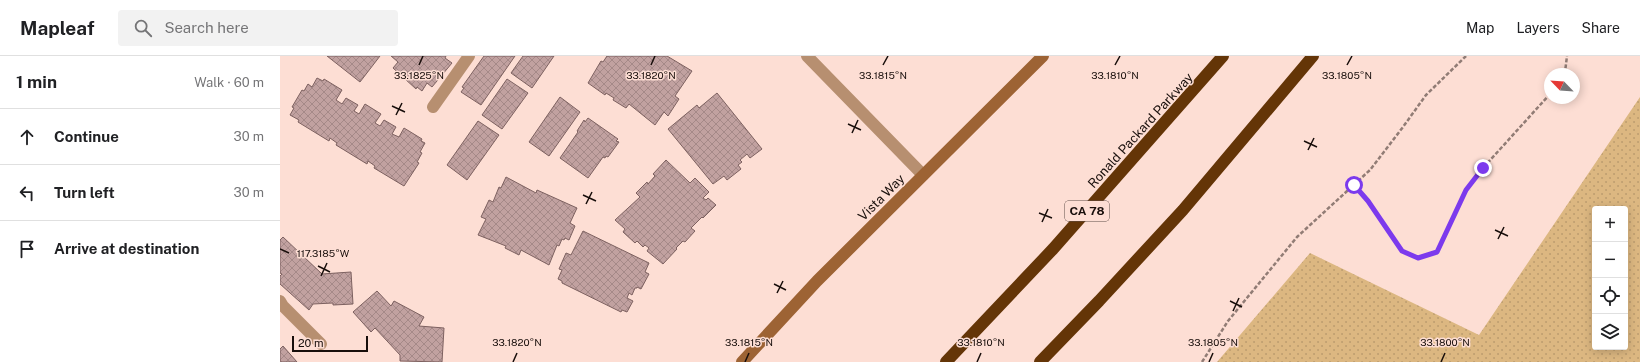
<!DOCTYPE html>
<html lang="en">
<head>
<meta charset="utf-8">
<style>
	:root { --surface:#fff; --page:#f2f2f2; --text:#202124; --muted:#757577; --line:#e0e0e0 }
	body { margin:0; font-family:"Public Sans",sans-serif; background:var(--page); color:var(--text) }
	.controls { position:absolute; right:12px; bottom:12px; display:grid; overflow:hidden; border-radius:4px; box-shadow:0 2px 10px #0003 }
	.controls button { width:36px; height:36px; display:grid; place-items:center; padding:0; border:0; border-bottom:1px solid var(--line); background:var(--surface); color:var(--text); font:20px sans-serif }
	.compass { position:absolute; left:1264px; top:12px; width:36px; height:36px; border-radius:50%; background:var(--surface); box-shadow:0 2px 10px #0003; rotate:295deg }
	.scale { position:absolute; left:12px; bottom:10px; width:76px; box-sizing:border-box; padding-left:4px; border:2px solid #180e0b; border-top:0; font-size:11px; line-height:14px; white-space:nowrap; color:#180e0b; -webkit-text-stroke:3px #fdded4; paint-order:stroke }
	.stop { position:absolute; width:12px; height:12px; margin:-9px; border:3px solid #7c3aed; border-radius:50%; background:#fff }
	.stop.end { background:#7c3aed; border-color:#fff; box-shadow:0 1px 4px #0008 }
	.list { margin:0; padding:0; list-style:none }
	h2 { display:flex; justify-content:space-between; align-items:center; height:52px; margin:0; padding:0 16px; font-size:17px }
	h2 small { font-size:13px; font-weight:400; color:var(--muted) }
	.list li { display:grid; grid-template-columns:26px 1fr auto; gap:12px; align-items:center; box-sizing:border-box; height:56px; padding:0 16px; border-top:1px solid var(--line) }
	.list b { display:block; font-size:15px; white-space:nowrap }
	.list em { font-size:13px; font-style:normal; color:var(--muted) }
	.icon { flex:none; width:22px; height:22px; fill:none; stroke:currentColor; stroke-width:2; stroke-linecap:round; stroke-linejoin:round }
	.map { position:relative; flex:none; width:1360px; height:306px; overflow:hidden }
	header { display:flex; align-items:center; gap:24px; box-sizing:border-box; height:56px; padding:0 20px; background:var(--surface); border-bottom:1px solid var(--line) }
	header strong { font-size:19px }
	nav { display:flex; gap:22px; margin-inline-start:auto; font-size:14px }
	.search { width:280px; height:36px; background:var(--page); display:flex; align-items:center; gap:10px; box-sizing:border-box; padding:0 14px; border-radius:4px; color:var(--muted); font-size:15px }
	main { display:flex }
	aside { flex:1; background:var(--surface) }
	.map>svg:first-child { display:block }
	.grass { fill:url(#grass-dots); fill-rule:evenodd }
	.building { fill:url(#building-cross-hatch); stroke:#7d6160 }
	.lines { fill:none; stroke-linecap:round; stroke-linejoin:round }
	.path { stroke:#917c75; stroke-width:2.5; stroke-dasharray:4 2; stroke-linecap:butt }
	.lane { stroke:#b78f70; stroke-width:12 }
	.street { stroke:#b78f70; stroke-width:12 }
	.secondary { stroke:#9d6334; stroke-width:12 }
	.highway { stroke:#643507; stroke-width:12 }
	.route { stroke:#7c3aed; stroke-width:5 }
	.ticks { fill:none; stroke:#180e0b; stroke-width:1.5 }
	.labels { text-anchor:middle; stroke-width:3; stroke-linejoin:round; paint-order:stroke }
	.shield { fill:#fdded4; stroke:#5d4c47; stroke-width:1 }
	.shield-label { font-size:12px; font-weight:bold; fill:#180e0b }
	.street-label { font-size:13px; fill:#180e0b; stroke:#fdded4 }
	.ticks-label { font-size:10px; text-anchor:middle; fill:#180e0b; stroke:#fdded4; stroke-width:3; stroke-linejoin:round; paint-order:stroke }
</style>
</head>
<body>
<header>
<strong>Mapleaf</strong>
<div class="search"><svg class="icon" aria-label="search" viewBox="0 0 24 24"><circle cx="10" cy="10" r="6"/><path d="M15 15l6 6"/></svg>Search here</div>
<nav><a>Map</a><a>Layers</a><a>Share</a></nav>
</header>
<main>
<aside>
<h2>1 min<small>Walk · 60 m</small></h2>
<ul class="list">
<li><svg class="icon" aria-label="ahead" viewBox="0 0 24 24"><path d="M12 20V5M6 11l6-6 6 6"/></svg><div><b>Continue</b></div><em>30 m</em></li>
<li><svg class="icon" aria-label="left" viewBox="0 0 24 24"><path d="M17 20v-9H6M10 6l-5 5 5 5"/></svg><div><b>Turn left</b></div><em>30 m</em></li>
<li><svg class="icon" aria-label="arrive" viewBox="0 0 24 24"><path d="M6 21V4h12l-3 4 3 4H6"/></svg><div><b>Arrive at destination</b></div></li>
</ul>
</aside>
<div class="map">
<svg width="1360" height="306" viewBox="0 0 1360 306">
	<defs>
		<pattern id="grass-dots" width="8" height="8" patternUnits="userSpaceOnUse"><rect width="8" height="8" fill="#dcb781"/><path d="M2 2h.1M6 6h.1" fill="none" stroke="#bc9c6e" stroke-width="1.8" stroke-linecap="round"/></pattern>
		<pattern id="building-cross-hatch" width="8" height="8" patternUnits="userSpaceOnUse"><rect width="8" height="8" fill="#c1a1a0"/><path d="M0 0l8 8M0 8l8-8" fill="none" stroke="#a58988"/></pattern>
	</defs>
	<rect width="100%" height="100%" fill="#fdded4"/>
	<path class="grass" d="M 1360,41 L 1360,306 L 937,306 L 1030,197 L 1199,279 ZM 1315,153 L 1345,153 L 1345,291 L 1315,291 Z"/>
	<path class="building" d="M 47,0 L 100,0 L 80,26 Z
		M 111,0 L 166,0 L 165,2 L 172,7 L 152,31 L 147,27 L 142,35 L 137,31 L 136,33 L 113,12 L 118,6 Z
		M 204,0 L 235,0 L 201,49 L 181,36 L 184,32 L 182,31 Z
		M 243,0 L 274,0 L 252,32 L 231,17 Z
		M 327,0 L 387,0 L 412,15 L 395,40 L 399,43 L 388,60 L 384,56 L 375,69 L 349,48 L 346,52 L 333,44 L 334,42 L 326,37 L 325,39 L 308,27 L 321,5 L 323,6 Z
		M 37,22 L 43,25 L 44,23 L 62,34 L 56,44 L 62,48 L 66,42 L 78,49 L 74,55 L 79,58 L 85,48 L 101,58 L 95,67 L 100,70 L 104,64 L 116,71 L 112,78 L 119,81 L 124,72 L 142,83 L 141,85 L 145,87 L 140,96 L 142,97 L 137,106 L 139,107 L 124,130 L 94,112 L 95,110 L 88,105 L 87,108 L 56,89 L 57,87 L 50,82 L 49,85 L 18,66 L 19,64 L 10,59 L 14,52 L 12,51 L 22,34 L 24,35 L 28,28 L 32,31 Z
		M 227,23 L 248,37 L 222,73 L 202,59 Z
		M 437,37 L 482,93 L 470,102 L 467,98 L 460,104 L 462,106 L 458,109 L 461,113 L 447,124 L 444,120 L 433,128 L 388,73 L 417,49 L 419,52 Z
		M 280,41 L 300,56 L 269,100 L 249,86 Z
		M 308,62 L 338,83 L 336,85 L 339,86 L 328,101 L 326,100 L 325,102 L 323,101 L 308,122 L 280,102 L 298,76 L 297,75 L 304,64 L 305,66 Z
		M 198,65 L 219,79 L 187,124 L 167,109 Z
		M 386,104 L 410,127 L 415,122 L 429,136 L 423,142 L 426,144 L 428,142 L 436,149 L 423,162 L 422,161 L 411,172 L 415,175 L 405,186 L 403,185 L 396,192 L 397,193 L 383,208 L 367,195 L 369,192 L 365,189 L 363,191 L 357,185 L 355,187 L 343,176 L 345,173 L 335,164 L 360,141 L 356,137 L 367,126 L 368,128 L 375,120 L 373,118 Z
		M 226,121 L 256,137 L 257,134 L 297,152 L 290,167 L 295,170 L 289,184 L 285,182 L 284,184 L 282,183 L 279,190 L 277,189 L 269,209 L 241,194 L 239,199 L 225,192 L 226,190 L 198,179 L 206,163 L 201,161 L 209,144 L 213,146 L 219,131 L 221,132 Z
		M 303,175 L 369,207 L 365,216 L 369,218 L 361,233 L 357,231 L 357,232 L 355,232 L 352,239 L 349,237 L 347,242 L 353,245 L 347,256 L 342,254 L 341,256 L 282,227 L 282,225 L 278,223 L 282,214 L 279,213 L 286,197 L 291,199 Z
		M 3,181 L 42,218 L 71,216 L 73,248 L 53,249 L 53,247 L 33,248 L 29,254 L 0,228 L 0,220 L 2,218 L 0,217 L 0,184 Z
		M 97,235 L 111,250 L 114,245 L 144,261 L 139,270 L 164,272 L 162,306 L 120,305 L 120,299 L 95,272 L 91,276 L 73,256 Z
		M 3,290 L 17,306 L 0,306 L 0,293 Z"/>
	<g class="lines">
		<path class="path" d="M 1284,18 L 1285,16 L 1287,0
			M 1074,129 L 1088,145 L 1122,195 L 1138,202 L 1157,196 L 1186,134 L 1203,112 L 1270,38
			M 922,306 L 948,265 L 1017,181 L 1090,114 L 1123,71 L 1146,39 L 1186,0"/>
		<path class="lane" d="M 153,51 L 189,0
			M 0,245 L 3,250 L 41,288"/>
		<path class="street" d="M 527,0 L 643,119"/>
		<path class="secondary" d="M 462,306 L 537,225 L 763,0"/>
		<path class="highway" d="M 666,306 L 773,193 L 943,0
			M 760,306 L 819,245 L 903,154 L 1033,0"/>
	</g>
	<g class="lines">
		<path class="route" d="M 1074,129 L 1088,145 L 1122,195 L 1138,202 L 1157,196 L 1186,134 L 1203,112"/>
	</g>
	<path class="ticks" d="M 139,9 L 143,0M 371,9 L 375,0M 603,9 L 608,0M 835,9 L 840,0M 1067,9 L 1072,0M 112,50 L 125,56M 116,59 L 122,47M 568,68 L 581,74M 572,77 L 578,64M 1024,85 L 1037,91M 1028,94 L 1034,82M 303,139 L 316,145M 306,148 L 312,136M 759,157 L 772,162M 762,166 L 768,153M 1215,174 L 1228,180M 1218,183 L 1224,171M 0,193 L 9,197M 38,210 L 50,216M 41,220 L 47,207M 494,228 L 506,234M 497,237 L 503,225M 950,245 L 962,251M 953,255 L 959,242M 233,306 L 237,297M 465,306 L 469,297M 697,306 L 701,297M 929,306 L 933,297M 1161,306 L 1165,297"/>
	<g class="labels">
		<rect class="shield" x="785" y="145" width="44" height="20" rx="3"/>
		<g class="shield-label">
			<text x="807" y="159">CA 78</text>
		</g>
		<g class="street-label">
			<text transform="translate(860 74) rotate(-48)" y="5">Ronald Packard Parkway</text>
			<text transform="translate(601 141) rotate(-45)" y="5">Vista Way</text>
		</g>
	</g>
	<g class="ticks-label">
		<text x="139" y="23">33.1825°N</text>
		<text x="371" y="23">33.1820°N</text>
		<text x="603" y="23">33.1815°N</text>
		<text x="835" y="23">33.1810°N</text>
		<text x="1067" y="23">33.1805°N</text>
		<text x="43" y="201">117.3185°W</text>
		<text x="237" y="290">33.1820°N</text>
		<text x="469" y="290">33.1815°N</text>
		<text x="701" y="290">33.1810°N</text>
		<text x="933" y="290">33.1805°N</text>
		<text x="1165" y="290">33.1800°N</text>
	</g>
</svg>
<div class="controls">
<button>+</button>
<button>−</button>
<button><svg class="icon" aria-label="locate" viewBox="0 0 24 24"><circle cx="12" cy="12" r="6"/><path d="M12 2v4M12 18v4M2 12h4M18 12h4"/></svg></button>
<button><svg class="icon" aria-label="layers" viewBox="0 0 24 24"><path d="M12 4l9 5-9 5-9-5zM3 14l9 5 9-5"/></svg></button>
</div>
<svg class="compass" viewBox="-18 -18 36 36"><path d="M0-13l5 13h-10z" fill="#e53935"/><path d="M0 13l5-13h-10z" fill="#757577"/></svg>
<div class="scale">20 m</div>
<div class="stop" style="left:1074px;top:129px"></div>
<div class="stop end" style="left:1203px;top:112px"></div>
</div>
</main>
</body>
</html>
